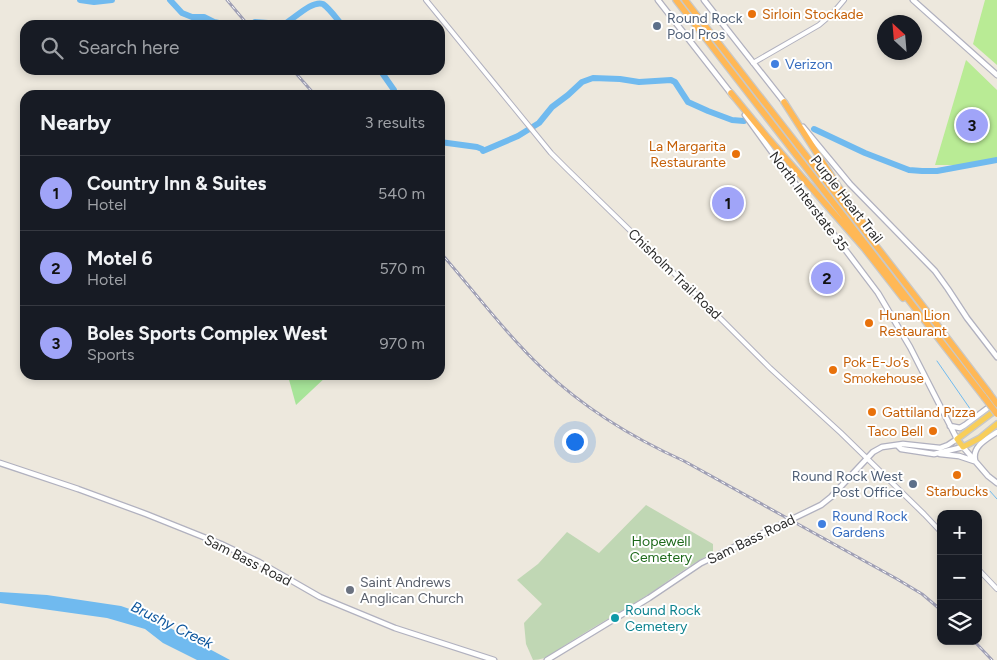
<!DOCTYPE html>
<html lang="en">
<head>
<meta charset="utf-8">
<style>
	:root { --surface:#171b24; --page:#242831; --text:#f1f3f6; --muted:#9ea1a6; --line:#363941; --accent:#a0a4f8 }
	body { margin:0; font-family:Figtree,sans-serif; background:var(--page); color:var(--text) }
	.controls { position:absolute; right:15px; bottom:15px; display:grid; overflow:hidden; border-radius:10px; box-shadow:0 2px 8px #0003 }
	.controls button { width:45px; height:45px; display:grid; place-items:center; padding:0; border:0; border-bottom:1px solid var(--line); background:var(--surface); color:var(--text); font:25px sans-serif }
	.compass { position:absolute; left:877px; top:15px; width:45px; height:45px; border-radius:50%; background:var(--surface); box-shadow:0 2px 8px #0003; rotate:334deg }
	.you { position:absolute; left:574px; top:441px; width:18px; height:18px; margin:-12px; border:4px solid #fff; border-radius:50%; background:#1a73e8; box-shadow:0 0 0 8px #1a73e833 }
	.badge { display:grid; place-items:center; width:32px; height:32px; border-radius:50%; background:var(--accent); color:#111; font-size:16px; font-weight:700 }
	.pin { position:absolute; translate:-50% -50%; border:2px solid #fff; box-shadow:0 1px 5px #0006 }
	.list { margin:0; padding:0; list-style:none }
	h2 { display:flex; justify-content:space-between; align-items:center; height:65px; margin:0; padding:0 20px; font-size:21px }
	h2 small { font-size:16px; font-weight:400; color:var(--muted) }
	.list li { display:grid; grid-template-columns:32px 1fr auto; gap:15px; align-items:center; box-sizing:border-box; height:75px; padding:0 20px; border-top:1px solid var(--line) }
	.list b { display:block; font-size:19px; white-space:nowrap }
	.list p { margin:0; font-size:16px; white-space:nowrap; color:var(--muted) }
	.list em { font-size:16px; font-style:normal; color:var(--muted) }
	.icon { flex:none; width:28px; height:28px; fill:none; stroke:currentColor; stroke-width:2; stroke-linecap:round; stroke-linejoin:round }
	.map { position:relative; flex:none; width:997px; height:660px; overflow:hidden }
	.search { position:absolute; background:var(--surface); box-shadow:0 2px 8px #0003; left:20px; top:20px; width:425px; height:55px; display:flex; align-items:center; gap:12px; box-sizing:border-box; padding:0 18px; border-radius:15px; color:var(--muted); font-size:19px }
	.panel { position:absolute; background:var(--surface); box-shadow:0 2px 8px #0003; left:20px; top:90px; width:425px; height:290px; border-radius:15px }
	.map>svg:first-child { display:block }
	.green { fill:#a7e499 }
	.cemetery { fill:#c0d7b4 }
	.pitch { fill:#b9eb95 }
	.water { fill:#70baef }
	.lines { fill:none; stroke-linecap:round; stroke-linejoin:round }
	.stream { stroke:#70baef; stroke-width:1 }
	.river { stroke:#70baef; stroke-width:6 }
	.tertiary-casing { stroke:#b1b1bf; stroke-width:6 }
	.secondary-casing { stroke:#b1b1bf; stroke-width:7 }
	.trunk-casing { stroke:#c8c8c8; stroke-width:8 }
	.motorway-casing { stroke:#c8c8c8; stroke-width:8 }
	.tertiary { stroke:#fff; stroke-width:4 }
	.secondary { stroke:#fff; stroke-width:4.5 }
	.trunk { stroke:#f8ce5a; stroke-width:5 }
	.motorway { stroke:#ffb856; stroke-width:5.5 }
	.rail-casing { stroke:#a0a0b5; stroke-width:3 }
	.rail { stroke:#fff; stroke-width:1; stroke-dasharray:4; stroke-linecap:butt }
	.motorway-bridge-casing { stroke:#c8c8c8; stroke-width:8; stroke-linecap:butt }
	.motorway-bridge { stroke:#ffb856; stroke-width:5.5 }
	.food-dot { fill:#e8710a; stroke:#fff; stroke-width:2 }
	.service-dot { fill:#5c6f8a; stroke:#fff; stroke-width:2 }
	.shop-dot { fill:#3f7fe0; stroke:#fff; stroke-width:2 }
	.worship-dot { fill:#6b7280; stroke:#fff; stroke-width:2 }
	.culture-dot { fill:#0f9aa8; stroke:#fff; stroke-width:2 }
	.labels { text-anchor:middle; stroke-width:4; stroke-linejoin:round; paint-order:stroke }
	.food-label { font-size:14px; fill:#c56008; stroke:#fff; text-anchor:start }
	.service-label { font-size:14px; fill:#4e5e75; stroke:#fff; text-anchor:start }
	.shop-label { font-size:14px; fill:#366cbe; stroke:#fff; text-anchor:start }
	.street-label { font-size:14px; fill:#2b2b2b; stroke:#fff }
	.park-label { font-size:14px; fill:#1e691a; stroke:#fff }
	.worship-label { font-size:14px; fill:#5b616d; stroke:#fff; text-anchor:start }
	.culture-label { font-size:14px; fill:#0d838f; stroke:#fff; text-anchor:start }
	.water-label { font-size:15px; font-style:italic; fill:#0d569d; stroke:#fff }
</style>
</head>
<body>
<div class="map">
<svg width="997" height="660" viewBox="0 0 997 660">
	<rect width="100%" height="100%" fill="#ede8dd"/>
	<path class="green" d="M 288,375 L 328,375 L 296,405 L 288,376 Z"/>
	<path class="cemetery" d="M 646,505 L 713,544 L 713,553 C 690,564 670,580 649,594 C 623,611 596,625 570,642 C 558,649 548,660 533,660 L 526,644 L 524,623 L 542,604 L 517,580 L 538,564 L 567,532 L 599,553 Z"/>
	<path class="pitch" d="M 985,0 L 997,0 L 997,65 L 973,44 Z
		M 966,60 L 997,90 L 997,159 L 962,165 L 935,165 Z"/>
	<path class="water" d="M 0,592 L 47,595 L 121,606 L 144,614 L 230,660 L 197,660 L 163,643 L 145,629 L 107,618 L 0,603 Z"/>
	<g class="lines">
		<path class="stream" d="M 937,361 L 973,413
			M 989,490 L 997,499"/>
		<path class="river" d="M 80,0 L 94,2 L 112,0
			M 170,0 L 182,13 L 192,17 L 204,17 L 214,22 L 228,25 L 239,25
			M 255,22 L 281,24 L 286,23 C 295,18 312,0 323,4 C 330,9 336,18 342,25
			M 380,70 L 394,90 L 395,95
			M 814,129 L 865,153 L 909,170 L 922,171 L 937,171 L 997,160
			M 440,142 L 477,147 L 482,149 L 483,151 L 518,136 L 539,123 L 552,107 L 568,95 L 582,82 L 593,78 L 620,79 L 639,82 L 671,80 L 675,82 L 688,102 L 708,111 L 732,120 L 744,121"/>
		<defs>
			<path id="tertiary" d="M 426,0 L 551,153 L 567,169 L 723,321 L 770,368 L 841,433 L 924,514 L 941,532
				M 753,63 L 819,25 L 833,13 L 844,0
				M 978,569 L 997,589"/>
			<path id="secondary" d="M 658,0 L 733,96
				M 704,0 L 785,103
				M 913,0 L 997,75
				M 803,127 L 850,184 L 935,271 L 948,289 L 967,318 L 997,357
				M 950,426 L 960,428 L 965,425 L 993,404
				M 898,446 L 901,449 L 934,454 L 963,447 L 988,476 L 997,483
				M 940,454 L 959,456 L 974,461
				M 975,460 C 972,446 987,439 997,432
				M 0,463 L 78,489 L 146,514 L 221,544 L 259,562 L 320,597 L 395,628 L 494,660
				M 547,660 L 649,598 L 701,563 L 821,505 L 831,497 L 873,452 L 882,447 L 903,444 L 940,448 L 948,445 L 957,439 L 910,347 L 878,293 L 779,162 L 745,115"/>
			<path id="trunk" d="M 997,409 L 957,439 L 963,447 L 980,438 L 997,424"/>
			<path id="motorway" d="M 676,0 L 984,397
				M 685,0 L 922,305 L 989,393
				M 731,93 L 767,137 L 864,248 L 903,298
				M 784,102 L 845,197 L 873,236"/>
		</defs>
		<use href="#tertiary" class="tertiary-casing"/>
		<use href="#secondary" class="secondary-casing"/>
		<use href="#trunk" class="trunk-casing"/>
		<use href="#motorway" class="motorway-casing"/>
		<use href="#tertiary" class="tertiary"/>
		<use href="#secondary" class="secondary"/>
		<use href="#trunk" class="trunk"/>
		<use href="#motorway" class="motorway"/>
		<defs>
			<path id="rail" d="M 227,0 L 248,25
				M 293,70 L 315,95
				M 440,252 C 474,291 506,334 544,370 C 585,409 633,438 684,461 L 897,579 L 922,594 L 941,610
				M 974,641 L 992,660"/>
		</defs>
		<use href="#rail" class="rail-casing"/>
		<use href="#rail" class="rail"/>
		<defs>
			<path id="motorway-bridge" d="M 989,393 L 997,404
				M 984,397 L 997,414"/>
		</defs>
		<use href="#motorway-bridge" class="motorway-bridge-casing"/>
		<use href="#motorway-bridge" class="motorway-bridge"/>
	</g>
	<g class="food-dot">
		<circle cx="752" cy="14" r="5"/>
		<circle cx="736" cy="154" r="5"/>
		<circle cx="869" cy="323" r="5"/>
		<circle cx="833" cy="370" r="5"/>
		<circle cx="872" cy="412" r="5"/>
		<circle cx="933" cy="431" r="5"/>
		<circle cx="957" cy="475" r="5"/>
	</g>
	<g class="service-dot">
		<circle cx="657" cy="26" r="5"/>
		<circle cx="913" cy="484" r="5"/>
	</g>
	<g class="shop-dot">
		<circle cx="775" cy="64" r="5"/>
		<circle cx="822" cy="524" r="5"/>
	</g>
	<circle class="worship-dot" cx="350" cy="590" r="5"/>
	<circle class="culture-dot" cx="615" cy="618" r="5"/>
	<g class="labels">
		<g class="food-label">
			<text x="762" y="19">Sirloin Stockade</text>
			<text x="726" y="151" text-anchor="end">La Margarita<tspan x="726" dy="16">Restaurante</tspan></text>
			<text x="879" y="320">Hunan Lion<tspan x="879" dy="16">Restaurant</tspan></text>
			<text x="843" y="367">Pok-E-Jo’s<tspan x="843" dy="16">Smokehouse</tspan></text>
			<text x="882" y="417">Gattiland Pizza</text>
			<text x="923" y="436" text-anchor="end">Taco Bell</text>
			<text x="957" y="496" text-anchor="middle">Starbucks</text>
		</g>
		<g class="service-label">
			<text x="667" y="23">Round Rock<tspan x="667" dy="16">Pool Pros</tspan></text>
			<text x="903" y="481" text-anchor="end">Round Rock West<tspan x="903" dy="16">Post Office</tspan></text>
		</g>
		<g class="shop-label">
			<text x="785" y="69">Verizon</text>
			<text x="832" y="521">Round Rock<tspan x="832" dy="16">Gardens</tspan></text>
		</g>
		<g class="street-label">
			<text transform="translate(847 199) rotate(52)" y="5">Purple Heart Trail</text>
			<text transform="translate(809 201) rotate(53)" y="5">North Interstate 35</text>
			<text transform="translate(675 274) rotate(44)" y="5">Chisholm Trail Road</text>
			<text transform="translate(751 539) rotate(-26)" y="5">Sam Bass Road</text>
			<text transform="translate(248 560) rotate(27)" y="5">Sam Bass Road</text>
		</g>
		<g class="park-label">
			<text x="661" y="546">Hopewell<tspan x="661" dy="16">Cemetery</tspan></text>
		</g>
		<g class="worship-label">
			<text x="360" y="587">Saint Andrews<tspan x="360" dy="16">Anglican Church</tspan></text>
		</g>
		<g class="culture-label">
			<text x="625" y="615">Round Rock<tspan x="625" dy="16">Cemetery</tspan></text>
		</g>
		<g class="water-label">
			<text transform="translate(172 625) rotate(26)" y="5">Brushy Creek</text>
		</g>
	</g>
</svg>
<div class="controls">
<button>+</button>
<button>−</button>
<button><svg class="icon" aria-label="layers" viewBox="0 0 24 24"><path d="M12 4l9 5-9 5-9-5zM3 14l9 5 9-5"/></svg></button>
</div>
<svg class="compass" viewBox="-18 -18 36 36"><path d="M0-13l5 13h-10z" fill="#e53935"/><path d="M0 13l5-13h-10z" fill="#9ea1a6"/></svg>
<div class="you"></div>
<div class="pin badge" style="left:728px;top:203px">1</div>
<div class="pin badge" style="left:827px;top:278px">2</div>
<div class="pin badge" style="left:972px;top:125px">3</div>
<div class="search"><svg class="icon" aria-label="search" viewBox="0 0 24 24"><circle cx="10" cy="10" r="6"/><path d="M15 15l6 6"/></svg>Search here</div>
<section class="panel">
<h2>Nearby<small>3 results</small></h2>
<ul class="list">
<li><span class="badge">1</span><div><b>Country Inn &amp; Suites</b><p>Hotel</p></div><em>540 m</em></li>
<li><span class="badge">2</span><div><b>Motel 6</b><p>Hotel</p></div><em>570 m</em></li>
<li><span class="badge">3</span><div><b>Boles Sports Complex West</b><p>Sports</p></div><em>970 m</em></li>
</ul>
</section>
</div>
</body>
</html>
